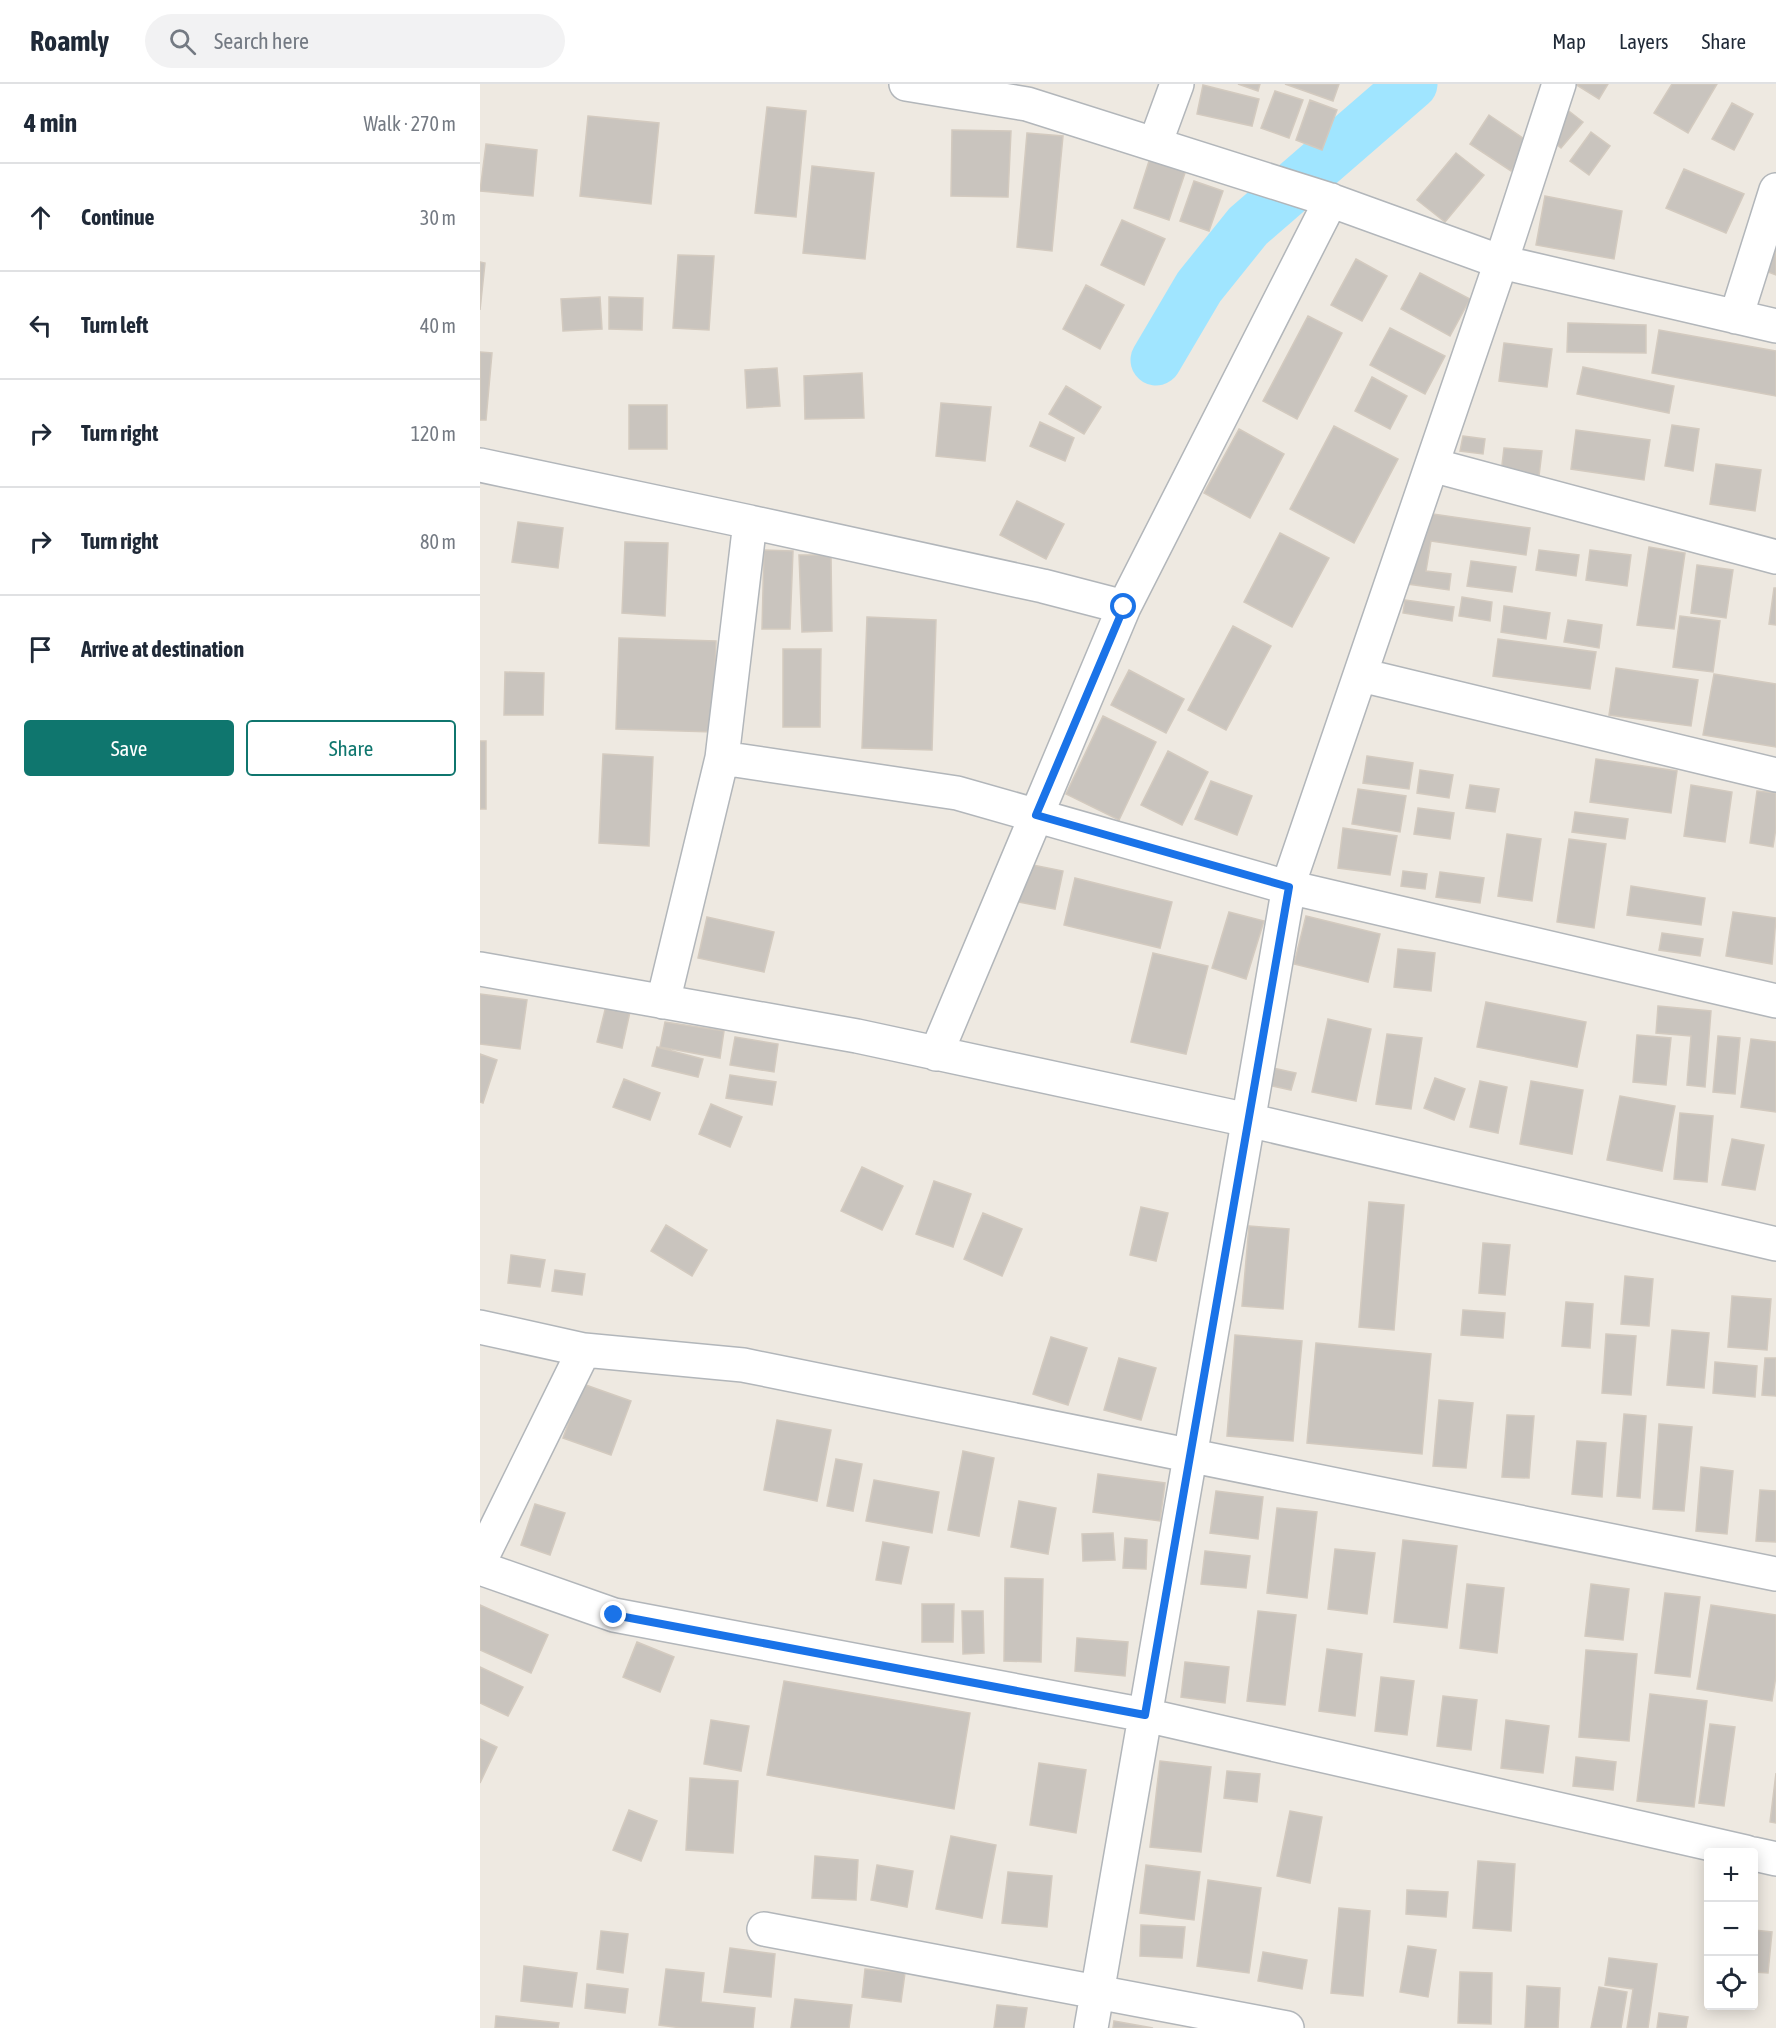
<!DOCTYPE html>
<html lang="en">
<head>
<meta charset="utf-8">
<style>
	:root { --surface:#fff; --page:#f2f2f3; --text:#1f2937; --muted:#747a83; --line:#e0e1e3; --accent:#0f766e }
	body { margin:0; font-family:"Asap Condensed",sans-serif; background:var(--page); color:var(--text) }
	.controls { position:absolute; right:18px; bottom:18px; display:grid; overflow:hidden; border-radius:6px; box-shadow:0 3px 15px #0003 }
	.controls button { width:54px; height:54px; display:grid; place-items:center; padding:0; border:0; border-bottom:2px solid var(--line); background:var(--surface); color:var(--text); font:30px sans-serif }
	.stop { position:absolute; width:18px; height:18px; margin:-14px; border:4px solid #1a73e8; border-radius:50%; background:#fff }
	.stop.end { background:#1a73e8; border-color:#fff; box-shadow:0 2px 6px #0008 }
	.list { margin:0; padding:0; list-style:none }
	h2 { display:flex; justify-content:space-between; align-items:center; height:78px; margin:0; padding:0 24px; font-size:26px }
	h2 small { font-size:20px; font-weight:400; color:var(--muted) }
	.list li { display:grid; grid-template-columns:39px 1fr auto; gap:18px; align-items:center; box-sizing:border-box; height:108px; padding:0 24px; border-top:2px solid var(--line) }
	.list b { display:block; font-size:22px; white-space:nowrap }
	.list em { font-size:20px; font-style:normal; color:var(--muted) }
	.actions { display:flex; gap:12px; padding:18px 24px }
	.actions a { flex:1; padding:14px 0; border:2px solid var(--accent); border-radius:6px; text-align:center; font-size:21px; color:var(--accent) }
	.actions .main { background:var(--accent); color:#fff }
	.icon { flex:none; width:33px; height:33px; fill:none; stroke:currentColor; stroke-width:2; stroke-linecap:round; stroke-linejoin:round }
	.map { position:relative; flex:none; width:1296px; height:1944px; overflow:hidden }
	header { display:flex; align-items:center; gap:36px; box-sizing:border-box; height:84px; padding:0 30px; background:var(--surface); border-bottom:2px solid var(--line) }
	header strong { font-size:28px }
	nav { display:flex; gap:33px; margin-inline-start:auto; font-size:21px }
	.search { width:420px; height:54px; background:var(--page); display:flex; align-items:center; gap:15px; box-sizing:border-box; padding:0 21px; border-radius:33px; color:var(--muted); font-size:22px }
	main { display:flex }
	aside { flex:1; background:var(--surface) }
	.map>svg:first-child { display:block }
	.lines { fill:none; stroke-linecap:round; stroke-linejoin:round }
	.canal { stroke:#a0e5ff; stroke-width:51 }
	.building { fill:#c9c4be; stroke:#d3cabf; stroke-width:1.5 }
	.minor-casing { stroke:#b2b6ba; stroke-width:36 }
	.minor { stroke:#fff; stroke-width:33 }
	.route { stroke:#1a73e8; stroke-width:8 }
</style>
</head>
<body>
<header>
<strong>Roamly</strong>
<div class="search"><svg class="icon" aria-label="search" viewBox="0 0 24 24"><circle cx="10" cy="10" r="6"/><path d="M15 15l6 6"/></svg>Search here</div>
<nav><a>Map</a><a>Layers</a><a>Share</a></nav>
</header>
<main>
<aside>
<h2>4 min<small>Walk · 270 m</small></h2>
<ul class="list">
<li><svg class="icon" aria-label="ahead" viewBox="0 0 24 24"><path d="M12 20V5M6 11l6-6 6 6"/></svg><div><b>Continue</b></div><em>30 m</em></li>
<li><svg class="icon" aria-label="left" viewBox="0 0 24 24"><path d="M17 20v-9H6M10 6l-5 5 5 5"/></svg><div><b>Turn left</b></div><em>40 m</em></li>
<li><svg class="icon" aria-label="right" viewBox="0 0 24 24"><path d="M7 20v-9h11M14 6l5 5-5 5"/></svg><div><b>Turn right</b></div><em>120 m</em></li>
<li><svg class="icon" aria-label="right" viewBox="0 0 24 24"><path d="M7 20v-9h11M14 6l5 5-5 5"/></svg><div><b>Turn right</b></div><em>80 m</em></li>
<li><svg class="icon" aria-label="arrive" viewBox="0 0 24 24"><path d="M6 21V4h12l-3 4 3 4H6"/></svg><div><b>Arrive at destination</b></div></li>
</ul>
<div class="actions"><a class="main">Save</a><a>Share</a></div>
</aside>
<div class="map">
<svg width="1296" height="1944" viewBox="0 0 1296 1944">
	<rect width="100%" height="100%" fill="#eee9e1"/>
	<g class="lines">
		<path class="canal" d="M 676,276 L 719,203 L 768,142 L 932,0"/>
	</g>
	<path class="building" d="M 758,0 L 780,0 L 778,7 Z
		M 805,0 L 859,0 L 853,17 Z
		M 1095,0 L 1128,0 L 1119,15 Z
		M 1192,0 L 1237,0 L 1208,49 L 1174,29 Z
		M 723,1 L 779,15 L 772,42 L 717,30 Z
		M 795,7 L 823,16 L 809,54 L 781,44 Z
		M 830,16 L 857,26 L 842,66 L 816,56 Z
		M 1252,19 L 1273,30 L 1254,66 L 1232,55 Z
		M 287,23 L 326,27 L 316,133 L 275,129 Z
		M 1085,24 L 1103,38 L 1081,64 L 1064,50 Z
		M 1009,31 L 1050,59 L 1031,87 L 990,60 Z
		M 108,32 L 179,39 L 171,120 L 100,112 Z
		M 472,46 L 531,47 L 528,113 L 471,112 Z
		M 1111,48 L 1130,62 L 1109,91 L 1090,77 Z
		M 547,49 L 583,52 L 572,167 L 537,163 Z
		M 6,60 L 57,66 L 53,112 L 0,107 Z
		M 976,69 L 1004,91 L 965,138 L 937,116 Z
		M 670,74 L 706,86 L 689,136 L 654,124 Z
		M 332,82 L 394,89 L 385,175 L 323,169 Z
		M 1204,85 L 1264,110 L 1246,149 L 1186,124 Z
		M 714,97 L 743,107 L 729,147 L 700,137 Z
		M 1065,112 L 1142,127 L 1134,175 L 1056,161 Z
		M 642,136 L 685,155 L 664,201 L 621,181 Z
		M 1296,150 L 1296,191 L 1283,186 Z
		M 198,171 L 234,172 L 229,246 L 193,244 Z
		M 876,175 L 907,192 L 882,237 L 851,221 Z
		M 0,178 L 5,179 L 0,226 Z
		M 940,189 L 990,215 L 970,252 L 921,225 Z
		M 606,201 L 644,221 L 620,265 L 583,245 Z
		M 120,213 L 122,245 L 83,247 L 81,215 Z
		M 129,213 L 163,214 L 162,246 L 129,245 Z
		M 828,232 L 862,249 L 817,335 L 783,317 Z
		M 1088,239 L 1166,241 L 1166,269 L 1087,268 Z
		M 910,244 L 965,272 L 945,310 L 890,281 Z
		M 1179,246 L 1296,267 L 1296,312 L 1172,289 Z
		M 1024,259 L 1072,265 L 1067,303 L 1019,297 Z
		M 0,268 L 12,269 L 6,336 L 0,336 Z
		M 1103,283 L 1194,302 L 1189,329 L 1097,310 Z
		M 297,284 L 300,322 L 267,324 L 265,286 Z
		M 382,289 L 384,334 L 325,335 L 324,292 Z
		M 892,293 L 927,312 L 910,345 L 875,327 Z
		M 586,302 L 621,323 L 604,350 L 569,330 Z
		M 461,319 L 511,323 L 505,377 L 456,372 Z
		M 149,321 L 187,321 L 187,365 L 149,365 Z
		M 560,338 L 594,354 L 585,377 L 550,362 Z
		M 1192,341 L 1219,345 L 1213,387 L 1185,382 Z
		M 854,342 L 918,375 L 874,459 L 810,425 Z
		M 759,345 L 804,370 L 770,434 L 724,409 Z
		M 1096,346 L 1170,356 L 1164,396 L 1091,385 Z
		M 983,352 L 1005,355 L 1003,370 L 980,367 Z
		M 1024,364 L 1062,367 L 1059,392 L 1021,389 Z
		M 1236,380 L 1281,386 L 1275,427 L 1230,420 Z
		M 537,417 L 584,440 L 566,475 L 520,451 Z
		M 939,428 L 1050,444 L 1046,471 L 951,457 L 946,487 L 971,490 L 969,506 L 928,500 Z
		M 38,438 L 83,444 L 78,484 L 32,478 Z
		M 800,449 L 849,474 L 812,543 L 764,518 Z
		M 145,458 L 188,459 L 185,532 L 142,529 Z
		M 1169,463 L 1205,469 L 1194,545 L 1157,541 Z
		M 284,466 L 313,467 L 310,545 L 282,545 Z
		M 1059,466 L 1099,471 L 1096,492 L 1056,486 Z
		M 1110,466 L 1151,471 L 1147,502 L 1106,496 Z
		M 319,471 L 351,471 L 352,547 L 322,548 Z
		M 991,477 L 1036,483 L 1032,508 L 987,502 Z
		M 1217,481 L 1253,486 L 1246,534 L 1211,529 Z
		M 1294,504 L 1296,504 L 1296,541 L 1289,540 Z
		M 982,513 L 1012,518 L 1010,537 L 979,532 Z
		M 925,516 L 974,523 L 972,537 L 923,529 Z
		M 1024,522 L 1070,529 L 1066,555 L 1021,548 Z
		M 1200,532 L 1240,537 L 1233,588 L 1193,583 Z
		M 387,533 L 456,536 L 452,666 L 382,664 Z
		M 1088,536 L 1122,541 L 1119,564 L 1084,558 Z
		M 753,542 L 791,562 L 746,646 L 708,626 Z
		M 139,554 L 236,557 L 233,648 L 136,645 Z
		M 1018,555 L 1116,568 L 1110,605 L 1013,592 Z
		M 303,565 L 341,565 L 340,643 L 303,643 Z
		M 1136,584 L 1218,596 L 1211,642 L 1129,631 Z
		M 649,586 L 704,615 L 686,649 L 631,621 Z
		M 25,588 L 64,589 L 63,631 L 24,631 Z
		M 1234,590 L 1296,600 L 1296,663 L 1223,651 Z
		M 623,632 L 676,658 L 639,736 L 586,710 Z
		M 0,657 L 6,657 L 6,725 L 0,725 Z
		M 688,667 L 728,688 L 702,741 L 661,721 Z
		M 123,670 L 173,673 L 169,762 L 119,759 Z
		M 887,672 L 933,679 L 929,705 L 883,699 Z
		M 1116,675 L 1197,687 L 1191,729 L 1110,718 Z
		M 940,686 L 973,691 L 969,714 L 937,709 Z
		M 731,697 L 772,712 L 757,751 L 715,735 Z
		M 990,701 L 1019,705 L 1015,728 L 986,724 Z
		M 1211,701 L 1252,708 L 1245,758 L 1204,752 Z
		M 878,705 L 926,712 L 920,748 L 872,740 Z
		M 1277,707 L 1296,709 L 1296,744 L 1293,763 L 1270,759 Z
		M 938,724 L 974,729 L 970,755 L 934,750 Z
		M 1095,728 L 1148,735 L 1145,755 L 1092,748 Z
		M 863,744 L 917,752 L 910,791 L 858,784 Z
		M 1027,750 L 1061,755 L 1052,817 L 1018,812 Z
		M 1089,755 L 1126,760 L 1114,844 L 1077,838 Z
		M 543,779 L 583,787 L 575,825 L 534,817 Z
		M 923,787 L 947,790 L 945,805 L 921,802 Z
		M 960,788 L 1004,794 L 1000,819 L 956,813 Z
		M 595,794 L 692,818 L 680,864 L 584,841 Z
		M 1151,802 L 1225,814 L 1221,841 L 1147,831 Z
		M 749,828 L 784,837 L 766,895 L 732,884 Z
		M 1253,828 L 1296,834 L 1292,880 L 1246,872 Z
		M 826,832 L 900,850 L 888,898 L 814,880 Z
		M 227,833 L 294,848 L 284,888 L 218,874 Z
		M 1182,849 L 1223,855 L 1220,872 L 1179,866 Z
		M 918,865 L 955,869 L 951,907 L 914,903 Z
		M 673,869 L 728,882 L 706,970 L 651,958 Z
		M 0,910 L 47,916 L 40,965 L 0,960 Z
		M 128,914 L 152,919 L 142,964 L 117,958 Z
		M 1006,918 L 1106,938 L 1097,983 L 997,963 Z
		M 1178,922 L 1231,927 L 1225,1003 L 1207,1001 L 1211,952 L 1176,949 Z
		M 848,935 L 891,945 L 876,1017 L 832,1008 Z
		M 185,938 L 244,947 L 240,974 L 180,963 Z
		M 907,950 L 942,954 L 931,1025 L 896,1020 Z
		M 1157,951 L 1191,954 L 1186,1001 L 1153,998 Z
		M 1238,952 L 1260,954 L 1255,1010 L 1233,1008 Z
		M 255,953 L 298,960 L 294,988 L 250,981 Z
		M 1271,955 L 1296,958 L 1296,1028 L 1261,1023 Z
		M 177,963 L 223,975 L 218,993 L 172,982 Z
		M 0,970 L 17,976 L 3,1019 L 0,1018 Z
		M 793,984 L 816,989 L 811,1006 L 788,1001 Z
		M 250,991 L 296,998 L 292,1021 L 246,1014 Z
		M 955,994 L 985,1005 L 974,1036 L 944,1024 Z
		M 144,995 L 180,1009 L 170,1036 L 133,1023 Z
		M 1000,997 L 1027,1003 L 1018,1049 L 990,1043 Z
		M 1051,997 L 1103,1006 L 1092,1070 L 1040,1060 Z
		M 1140,1012 L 1195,1022 L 1182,1087 L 1127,1076 Z
		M 231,1020 L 262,1033 L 250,1063 L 219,1050 Z
		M 1200,1029 L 1233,1032 L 1227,1098 L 1194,1095 Z
		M 1252,1055 L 1284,1061 L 1275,1106 L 1242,1101 Z
		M 382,1083 L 423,1102 L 402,1146 L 361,1127 Z
		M 454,1097 L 491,1110 L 473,1163 L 436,1150 Z
		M 889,1118 L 924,1121 L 914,1246 L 879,1243 Z
		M 661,1123 L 688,1129 L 676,1177 L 650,1171 Z
		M 503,1129 L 542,1145 L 522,1192 L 484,1175 Z
		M 186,1141 L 227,1166 L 212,1192 L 171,1167 Z
		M 769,1142 L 809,1145 L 803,1225 L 762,1222 Z
		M 1003,1159 L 1030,1161 L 1025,1211 L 999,1209 Z
		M 31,1171 L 65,1176 L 60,1203 L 28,1199 Z
		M 75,1186 L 105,1190 L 102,1211 L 72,1207 Z
		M 1145,1192 L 1173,1195 L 1169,1242 L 1141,1240 Z
		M 1252,1212 L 1291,1215 L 1287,1266 L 1248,1263 Z
		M 1086,1218 L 1113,1220 L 1110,1264 L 1082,1262 Z
		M 983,1226 L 1025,1229 L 1023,1254 L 981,1251 Z
		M 1192,1246 L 1229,1249 L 1224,1304 L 1187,1301 Z
		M 1126,1250 L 1156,1252 L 1151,1311 L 1122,1309 Z
		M 755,1251 L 822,1257 L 813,1357 L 747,1352 Z
		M 571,1253 L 607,1264 L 588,1321 L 553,1310 Z
		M 836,1259 L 951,1270 L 942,1370 L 827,1359 Z
		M 639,1274 L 676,1284 L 661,1336 L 624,1326 Z
		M 1285,1274 L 1296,1274 L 1296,1312 L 1282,1311 Z
		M 1235,1278 L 1277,1282 L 1275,1313 L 1233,1309 Z
		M 103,1300 L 151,1317 L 131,1371 L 83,1354 Z
		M 959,1316 L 993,1319 L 986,1384 L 953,1382 Z
		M 1144,1330 L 1166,1332 L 1160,1414 L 1137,1412 Z
		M 1027,1331 L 1054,1332 L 1049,1394 L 1022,1393 Z
		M 297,1336 L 351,1346 L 337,1417 L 284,1406 Z
		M 1179,1340 L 1212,1343 L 1204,1427 L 1173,1425 Z
		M 1097,1357 L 1126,1359 L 1122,1413 L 1092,1410 Z
		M 483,1367 L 514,1374 L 499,1452 L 468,1446 Z
		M 356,1375 L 382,1380 L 373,1427 L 347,1422 Z
		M 1221,1383 L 1253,1387 L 1247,1450 L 1216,1447 Z
		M 618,1390 L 685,1399 L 680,1437 L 613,1428 Z
		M 394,1396 L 459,1408 L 452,1449 L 386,1437 Z
		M 1280,1406 L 1296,1407 L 1296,1458 L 1276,1457 Z
		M 736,1407 L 783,1413 L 778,1455 L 730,1449 Z
		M 539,1417 L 576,1424 L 568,1470 L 531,1463 Z
		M 55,1420 L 85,1429 L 70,1471 L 41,1461 Z
		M 797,1424 L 837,1428 L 827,1514 L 787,1509 Z
		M 633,1449 L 635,1476 L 603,1477 L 602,1450 Z
		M 645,1454 L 667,1456 L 666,1485 L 643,1484 Z
		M 923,1456 L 977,1462 L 967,1544 L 914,1538 Z
		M 403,1458 L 429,1463 L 421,1500 L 396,1496 Z
		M 855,1465 L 895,1469 L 887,1530 L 848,1525 Z
		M 725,1467 L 770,1472 L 766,1504 L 721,1500 Z
		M 525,1494 L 563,1495 L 561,1578 L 524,1577 Z
		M 987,1500 L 1024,1504 L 1017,1569 L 980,1564 Z
		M 1111,1500 L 1149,1505 L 1143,1556 L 1105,1552 Z
		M 1185,1509 L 1220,1513 L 1210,1593 L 1175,1589 Z
		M 442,1520 L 474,1520 L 473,1558 L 442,1558 Z
		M 0,1521 L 68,1551 L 51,1589 L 0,1566 Z
		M 1231,1521 L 1296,1531 L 1296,1592 L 1292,1617 L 1217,1605 Z
		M 482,1527 L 503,1527 L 504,1569 L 483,1570 Z
		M 778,1527 L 816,1531 L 805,1621 L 767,1617 Z
		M 597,1554 L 648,1558 L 645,1592 L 595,1587 Z
		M 157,1558 L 194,1573 L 180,1608 L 143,1593 Z
		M 847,1565 L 882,1570 L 875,1632 L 839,1627 Z
		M 1106,1566 L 1157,1570 L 1149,1657 L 1099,1653 Z
		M 705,1578 L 749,1583 L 745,1619 L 701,1613 Z
		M 0,1583 L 43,1603 L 28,1632 L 0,1619 Z
		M 901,1593 L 934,1597 L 927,1651 L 895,1647 Z
		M 304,1597 L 490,1629 L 474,1725 L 287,1691 Z
		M 1170,1610 L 1227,1617 L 1214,1723 L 1157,1717 Z
		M 963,1612 L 997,1616 L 991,1666 L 957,1662 Z
		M 231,1636 L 269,1642 L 261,1687 L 224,1680 Z
		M 1026,1636 L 1069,1642 L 1063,1689 L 1021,1684 Z
		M 1230,1640 L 1255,1643 L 1244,1722 L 1219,1719 Z
		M 0,1655 L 17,1663 L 0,1699 Z
		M 1096,1673 L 1136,1678 L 1133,1706 L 1093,1702 Z
		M 680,1677 L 731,1683 L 721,1768 L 670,1763 Z
		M 559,1679 L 606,1686 L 596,1749 L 550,1741 Z
		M 747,1687 L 780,1690 L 777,1718 L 744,1714 Z
		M 1296,1689 L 1296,1739 L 1290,1738 Z
		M 210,1694 L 258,1697 L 253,1769 L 206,1766 Z
		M 149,1726 L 177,1737 L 161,1777 L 133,1766 Z
		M 810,1727 L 842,1733 L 830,1799 L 797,1792 Z
		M 471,1752 L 516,1761 L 502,1834 L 456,1825 Z
		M 335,1772 L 378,1776 L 376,1816 L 332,1814 Z
		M 998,1777 L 1035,1780 L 1031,1847 L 993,1844 Z
		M 397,1781 L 433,1787 L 427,1823 L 391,1816 Z
		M 666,1781 L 720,1788 L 714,1836 L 660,1829 Z
		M 528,1788 L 572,1792 L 567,1843 L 522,1839 Z
		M 728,1796 L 781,1804 L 769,1889 L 717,1882 Z
		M 927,1806 L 968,1808 L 966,1833 L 926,1830 Z
		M 859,1824 L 890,1827 L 883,1912 L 851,1909 Z
		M 661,1841 L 705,1843 L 702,1874 L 660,1872 Z
		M 1274,1846 L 1292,1848 L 1288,1889 L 1274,1888 Z
		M 121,1847 L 148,1850 L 143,1889 L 117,1885 Z
		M 928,1862 L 956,1866 L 948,1913 L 920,1908 Z
		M 250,1864 L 295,1870 L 291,1913 L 244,1908 Z
		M 783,1868 L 827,1876 L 822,1905 L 778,1897 Z
		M 1129,1874 L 1177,1880 L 1168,1944 L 1147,1944 L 1153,1905 L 1125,1901 Z
		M 44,1882 L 97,1889 L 92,1923 L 41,1917 Z
		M 186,1885 L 224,1889 L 221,1918 L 275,1924 L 273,1944 L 202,1944 L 179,1941 Z
		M 385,1885 L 425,1889 L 421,1918 L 382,1913 Z
		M 980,1888 L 1012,1889 L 1011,1940 L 978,1939 Z
		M 107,1900 L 148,1905 L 145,1929 L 105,1924 Z
		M 1047,1902 L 1080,1904 L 1078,1944 L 1045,1944 Z
		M 1119,1903 L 1147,1908 L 1141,1944 L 1111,1944 Z
		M 315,1915 L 372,1921 L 369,1944 L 311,1944 Z
		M 517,1921 L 547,1924 L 544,1944 L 514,1944 Z
		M 1179,1929 L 1208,1933 L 1206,1944 L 1177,1944 Z
		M 16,1932 L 79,1939 L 78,1944 L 15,1944 Z
		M 634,1937 L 673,1944 L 633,1944 Z"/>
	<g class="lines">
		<defs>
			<path id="minor" d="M 426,0 L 547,20 L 847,115 L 1021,178 L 1296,242
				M 675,60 L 697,0
				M 1256,233 L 1296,106
				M 0,381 L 270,438
				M 952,381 L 1296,473
				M 881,591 L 1296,691
				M 242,674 L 477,709 L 800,801 L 1296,917
				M 0,885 L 377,952 L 768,1036 L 1296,1160
				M 183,918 L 242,674 L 270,438 L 563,502 L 644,523 L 851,116
				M 456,970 L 644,523
				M 0,1243 L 104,1266 L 0,1477
				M 104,1266 L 263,1281 L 1296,1490
				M 0,1484 L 134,1531 L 665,1631 L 1266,1768
				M 1274,1770 L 1296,1775
				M 284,1845 L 807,1944
				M 611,1944 L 810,796 L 1021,178 L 1079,0"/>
		</defs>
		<use href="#minor" class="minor-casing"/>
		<use href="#minor" class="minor"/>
	</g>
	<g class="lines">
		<path class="route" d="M 134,1531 L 665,1631 L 809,803 L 556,731 L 644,523"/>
	</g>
</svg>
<div class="controls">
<button>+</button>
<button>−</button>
<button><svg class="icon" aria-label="locate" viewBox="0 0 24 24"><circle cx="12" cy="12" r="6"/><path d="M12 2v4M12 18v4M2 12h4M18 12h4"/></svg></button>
</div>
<div class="stop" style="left:644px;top:523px"></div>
<div class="stop end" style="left:134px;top:1531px"></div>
</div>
</main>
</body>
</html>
